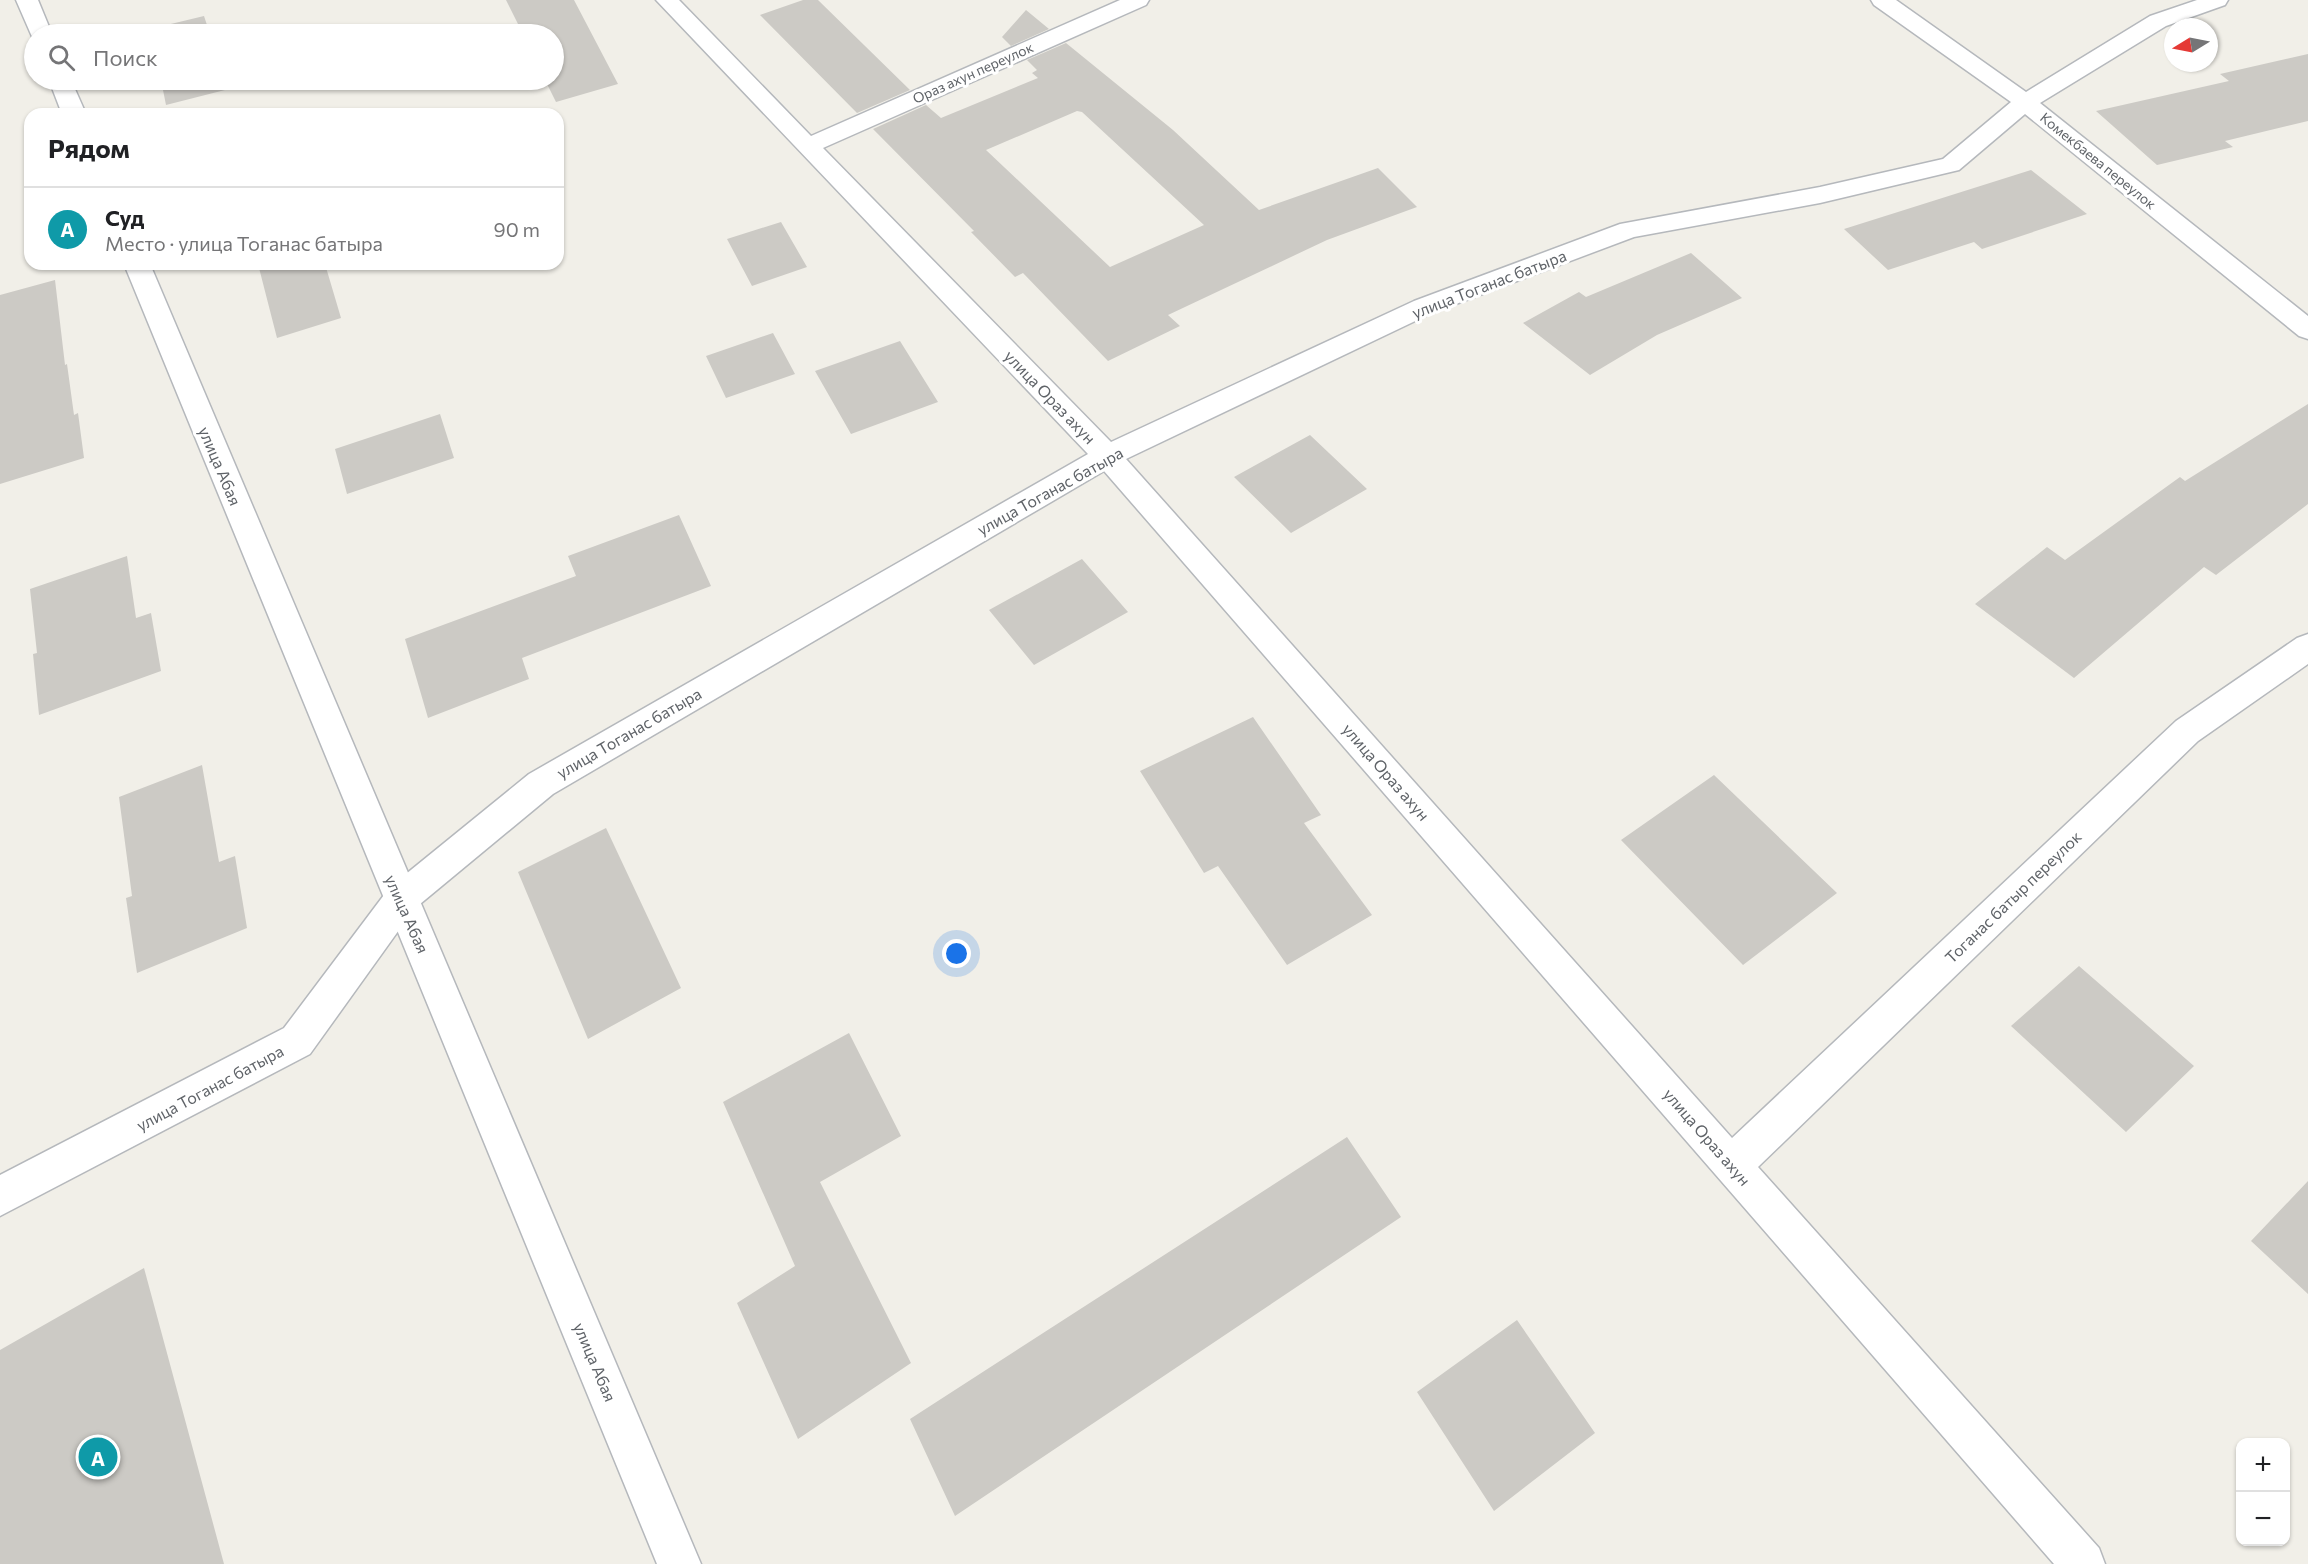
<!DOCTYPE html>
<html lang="ru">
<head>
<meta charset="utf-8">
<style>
	:root { --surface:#fff; --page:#f2f2f2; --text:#202124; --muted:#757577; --line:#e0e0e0; --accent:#ea4335 }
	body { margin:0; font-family:Commissioner,sans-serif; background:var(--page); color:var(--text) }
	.controls { position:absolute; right:18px; bottom:18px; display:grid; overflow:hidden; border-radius:12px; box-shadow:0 2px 4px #0004 }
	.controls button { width:54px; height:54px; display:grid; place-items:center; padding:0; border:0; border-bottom:2px solid var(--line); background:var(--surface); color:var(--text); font:30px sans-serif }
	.compass { position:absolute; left:2164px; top:18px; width:54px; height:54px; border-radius:50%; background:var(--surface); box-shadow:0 2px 4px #0004; rotate:260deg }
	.you { position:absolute; left:957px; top:954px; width:21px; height:21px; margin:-15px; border:4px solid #fff; border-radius:50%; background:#1a73e8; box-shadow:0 0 0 9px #1a73e833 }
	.badge { display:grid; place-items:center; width:39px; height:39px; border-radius:50%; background:var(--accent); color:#fff; font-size:20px; font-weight:700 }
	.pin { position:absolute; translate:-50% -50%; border:3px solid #fff; box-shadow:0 2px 6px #0006 }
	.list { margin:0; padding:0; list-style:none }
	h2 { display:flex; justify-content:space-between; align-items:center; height:78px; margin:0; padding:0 24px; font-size:26px }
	h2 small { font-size:20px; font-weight:400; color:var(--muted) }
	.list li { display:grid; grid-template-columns:39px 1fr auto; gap:18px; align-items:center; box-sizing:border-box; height:84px; padding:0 24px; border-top:2px solid var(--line) }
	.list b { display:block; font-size:22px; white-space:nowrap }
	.list p { margin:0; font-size:20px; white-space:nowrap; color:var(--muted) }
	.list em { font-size:20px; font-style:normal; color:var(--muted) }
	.icon { flex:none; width:33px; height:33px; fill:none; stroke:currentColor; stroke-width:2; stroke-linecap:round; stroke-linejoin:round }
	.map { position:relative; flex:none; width:2308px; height:1564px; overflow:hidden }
	.search { position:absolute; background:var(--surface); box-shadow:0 2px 4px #0004; left:24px; top:24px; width:540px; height:66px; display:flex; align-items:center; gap:15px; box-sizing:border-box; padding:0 21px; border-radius:33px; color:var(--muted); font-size:22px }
	.panel { position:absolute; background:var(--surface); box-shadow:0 2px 4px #0004; left:24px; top:108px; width:540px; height:162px; border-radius:18px }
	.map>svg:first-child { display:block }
	.building { fill:#cccac5; fill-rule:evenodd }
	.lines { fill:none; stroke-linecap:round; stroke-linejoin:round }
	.minor-casing { stroke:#b5b8bc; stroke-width:3 }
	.tertiary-casing { stroke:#b5b8bc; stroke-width:3 }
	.minor { fill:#fff; fill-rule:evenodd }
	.tertiary { fill:#fff; fill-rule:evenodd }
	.labels { text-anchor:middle; stroke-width:6; stroke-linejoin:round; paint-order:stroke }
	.far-street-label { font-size:14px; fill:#5f6368; stroke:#fff }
	.street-label { font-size:16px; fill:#5f6368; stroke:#fff }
</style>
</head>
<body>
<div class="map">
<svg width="2308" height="1564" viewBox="0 0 2308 1564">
	<rect width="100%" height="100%" fill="#f1efe8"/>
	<path class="building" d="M 506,0 L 574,0 L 618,84 L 556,102 L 545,80 L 554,80 L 554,34 L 523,34 Z
		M 803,0 L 818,0 L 910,90 L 857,113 L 760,15 Z
		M 1026,10 L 1049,29 L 1011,46 L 1002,37 Z
		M 204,16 L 210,34 L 151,34 L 150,29 Z
		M 1066,43 L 1173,130 L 1259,210 L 1378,168 L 1417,207 L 1327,240 L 1168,315 L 1180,326 L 1108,361 L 1023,273 L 1015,277 L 971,232 L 974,231 L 873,129 L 926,105 L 941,118 L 1038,78 L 1032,73 L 1037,70 L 1027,60 ZM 1077,111 L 1082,112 L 1204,225 L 1110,267 L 986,150 Z
		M 2308,54 L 2308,121 L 2225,141 L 2233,147 L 2157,165 L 2096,111 L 2229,81 L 2220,74 Z
		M 161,80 L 223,80 L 225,90 L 166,105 Z
		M 2031,170 L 2087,214 L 1982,249 L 1974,242 L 1888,270 L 1844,229 Z
		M 781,222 L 807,267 L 752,286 L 727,239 Z
		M 1691,253 L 1742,298 L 1657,335 L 1590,375 L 1523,323 L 1579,292 L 1586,297 Z
		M 258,264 L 325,264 L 341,318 L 277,338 Z
		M 55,280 L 65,365 L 67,364 L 74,415 L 78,413 L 84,458 L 0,484 L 0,295 Z
		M 773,333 L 795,374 L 726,398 L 706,356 Z
		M 900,341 L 938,402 L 851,434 L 815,371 Z
		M 2308,404 L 2308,504 L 2216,575 L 2204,567 L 2074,678 L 1975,604 L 2047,547 L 2065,560 L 2180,477 L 2185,481 Z
		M 440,414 L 454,458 L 347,494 L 335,449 Z
		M 1310,435 L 1367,489 L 1291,533 L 1234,477 Z
		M 679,515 L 711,586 L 522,658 L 529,679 L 428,718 L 405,639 L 576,576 L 568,556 Z
		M 127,556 L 136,618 L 151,613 L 161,671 L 39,715 L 33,654 L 37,653 L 30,589 Z
		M 1082,559 L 1128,612 L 1034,665 L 989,610 Z
		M 1253,717 L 1321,815 L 1304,823 L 1372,915 L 1287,965 L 1218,866 L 1204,873 L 1140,771 Z
		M 202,765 L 219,862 L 235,856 L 247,928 L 137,973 L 126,898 L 132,896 L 119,797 Z
		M 1714,775 L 1837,893 L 1743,965 L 1621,840 Z
		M 606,828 L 681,988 L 588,1039 L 518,872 Z
		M 2079,966 L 2194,1066 L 2126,1132 L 2011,1026 Z
		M 849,1033 L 901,1136 L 820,1182 L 911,1363 L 798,1439 L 737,1303 L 795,1266 L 723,1102 Z
		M 1347,1137 L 1401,1217 L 955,1516 L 910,1419 Z
		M 2308,1181 L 2308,1294 L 2251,1241 Z
		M 144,1268 L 224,1564 L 0,1564 L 0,1350 Z
		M 1517,1320 L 1595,1433 L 1494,1511 L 1417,1392 Z"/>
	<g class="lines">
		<defs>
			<path id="minor" d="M 656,0 L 679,0 L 811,136 L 1120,0 L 1149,0 L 1146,5 L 823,148 L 1111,442 L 1414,301 L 1620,224 L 1820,187 L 1943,159 L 2011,102 L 1874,5 L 1871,0 L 1896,0 L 2026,92 L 2150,16 L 2197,0 L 2228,0 L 2225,5 L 2166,26 L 2040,103 L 2308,316 L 2308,339 L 2299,336 L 2025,114 L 1959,170 L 1820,203 L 1634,237 L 1432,313 L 1126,459 L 1732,1138 L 2176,721 L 2297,638 L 2308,634 L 2308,664 L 2198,741 L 1758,1167 L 2099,1548 L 2105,1564 L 2054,1564 L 1104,471 L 553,794 L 414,909 L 310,1054 L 0,1216 L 0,1175 L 284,1028 L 390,887 L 529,774 L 1088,454 Z"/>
			<path id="tertiary" d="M 16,0 L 38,0 L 52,34 L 34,34 L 33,39 Z
				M 49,80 L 71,80 L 86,114 L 62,114 Z
				M 124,264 L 150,264 L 701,1564 L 657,1564 Z"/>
		</defs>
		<use href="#minor" class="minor-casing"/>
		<use href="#tertiary" class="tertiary-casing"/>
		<use href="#minor" class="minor"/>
		<use href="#tertiary" class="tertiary"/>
	</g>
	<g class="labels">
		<g class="far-street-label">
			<text transform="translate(973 73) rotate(-24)" y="5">Ораз ахун переулок</text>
			<text transform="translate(2098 161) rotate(39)" y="5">Комекбаева переулок</text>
		</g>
		<g class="street-label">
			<text transform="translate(1489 284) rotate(-21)" y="6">улица Тоганас батыра</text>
			<text transform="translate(1050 397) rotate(46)" y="6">улица Ораз ахун</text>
			<text transform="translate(220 466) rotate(67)" y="6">улица Абая</text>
			<text transform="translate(1050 491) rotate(-29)" y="6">улица Тоганас батыра</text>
			<text transform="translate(629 733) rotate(-30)" y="6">улица Тоганас батыра</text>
			<text transform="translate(1386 772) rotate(49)" y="6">улица Ораз ахун</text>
			<text transform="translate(2013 897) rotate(-44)" y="6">Тоганас батыр переулок</text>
			<text transform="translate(407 914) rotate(66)" y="6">улица Абая</text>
			<text transform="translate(210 1088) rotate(-28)" y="6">улица Тоганас батыра</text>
			<text transform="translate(1707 1137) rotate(49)" y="6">улица Ораз ахун</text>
			<text transform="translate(595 1362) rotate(67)" y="6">улица Абая</text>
		</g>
	</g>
</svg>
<div class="controls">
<button>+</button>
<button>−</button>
</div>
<svg class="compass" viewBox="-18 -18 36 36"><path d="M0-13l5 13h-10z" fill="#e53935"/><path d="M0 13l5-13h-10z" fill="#757577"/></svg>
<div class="you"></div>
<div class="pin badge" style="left:98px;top:1457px;background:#0f9aa8">A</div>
<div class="search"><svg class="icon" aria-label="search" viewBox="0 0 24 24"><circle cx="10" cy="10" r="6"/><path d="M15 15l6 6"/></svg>Поиск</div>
<section class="panel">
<h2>Рядом<small></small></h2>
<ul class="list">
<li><span class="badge" style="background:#0f9aa8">A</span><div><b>Суд</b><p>Место · улица Тоганас батыра</p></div><em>90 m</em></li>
</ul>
</section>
</div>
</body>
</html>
